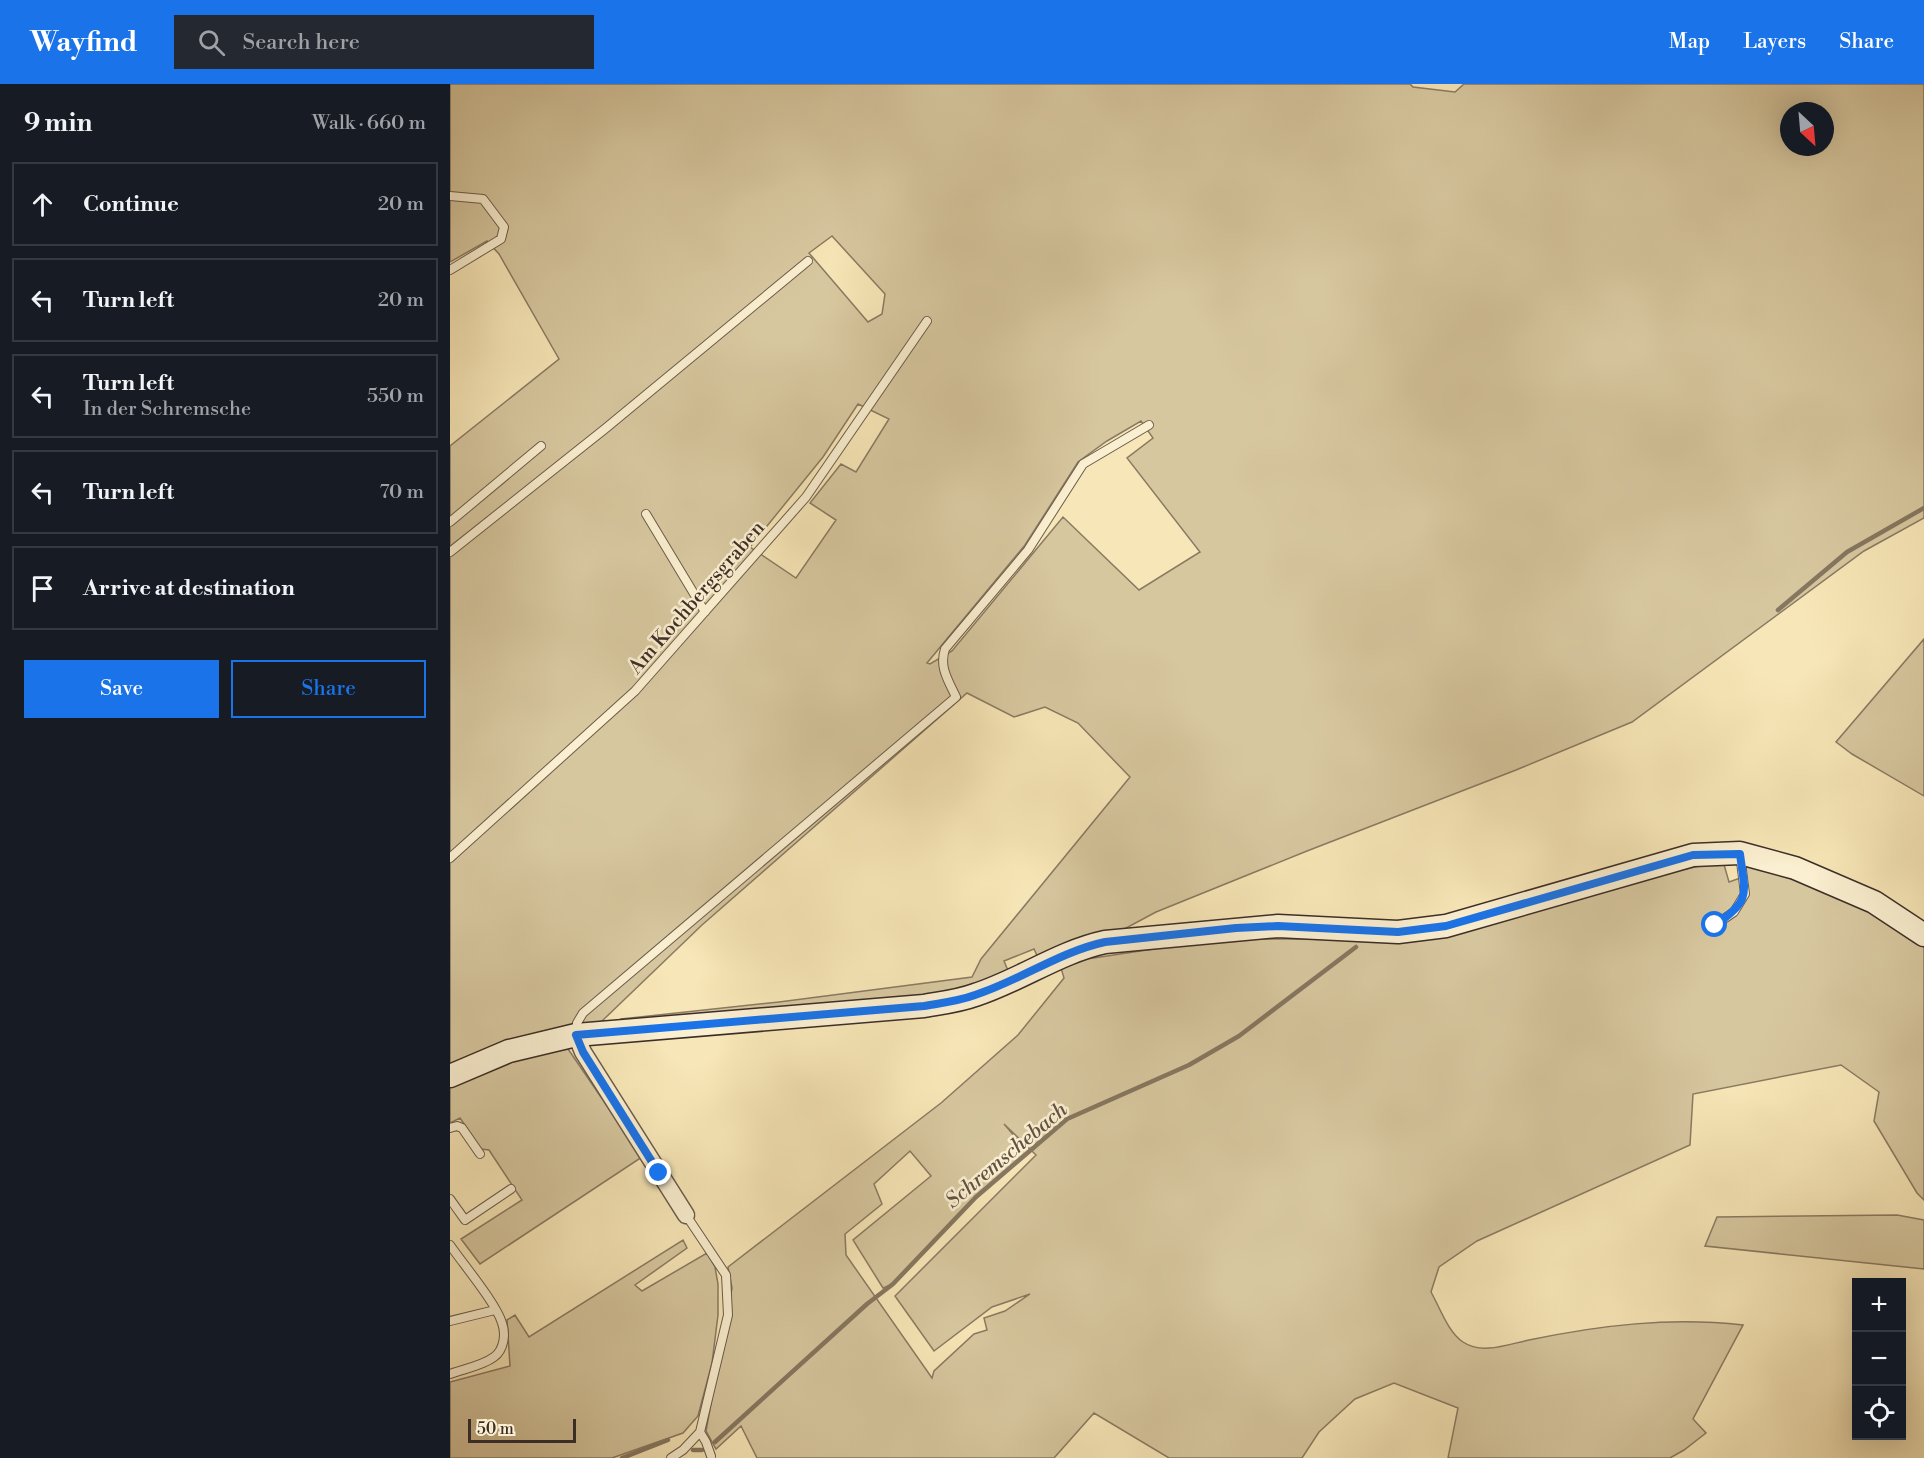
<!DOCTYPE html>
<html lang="en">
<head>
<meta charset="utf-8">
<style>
	:root { --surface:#171b24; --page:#242831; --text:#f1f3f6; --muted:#9ea1a6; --line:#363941; --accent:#1a73e8 }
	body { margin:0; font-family:"Libre Bodoni",serif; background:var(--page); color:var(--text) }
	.controls { position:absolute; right:18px; bottom:18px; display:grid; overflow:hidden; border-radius:0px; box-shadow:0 6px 24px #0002 }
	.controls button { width:54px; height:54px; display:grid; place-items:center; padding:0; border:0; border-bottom:2px solid var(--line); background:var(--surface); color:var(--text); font:30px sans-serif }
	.compass { position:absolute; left:1330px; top:18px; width:54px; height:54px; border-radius:50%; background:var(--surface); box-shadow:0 6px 24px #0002; rotate:154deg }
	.scale { position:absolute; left:18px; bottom:15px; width:108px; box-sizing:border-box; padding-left:6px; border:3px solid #3c2e27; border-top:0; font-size:16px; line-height:21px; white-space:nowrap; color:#3c2e27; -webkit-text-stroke:4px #faefd0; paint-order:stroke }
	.stop { position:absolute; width:18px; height:18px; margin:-14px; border:4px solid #1a73e8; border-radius:50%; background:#fff }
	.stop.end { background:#1a73e8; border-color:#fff; box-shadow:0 2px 6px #0008 }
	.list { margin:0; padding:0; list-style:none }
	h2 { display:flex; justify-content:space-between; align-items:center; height:78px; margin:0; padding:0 24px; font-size:26px }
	h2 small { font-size:20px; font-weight:400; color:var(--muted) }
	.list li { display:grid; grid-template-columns:39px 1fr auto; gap:18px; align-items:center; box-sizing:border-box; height:84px; margin:0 12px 12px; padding:0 12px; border:2px solid var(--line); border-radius:0px }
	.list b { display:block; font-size:22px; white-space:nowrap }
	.list p { margin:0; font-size:20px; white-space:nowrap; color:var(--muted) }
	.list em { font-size:20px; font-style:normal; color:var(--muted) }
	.actions { display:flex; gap:12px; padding:18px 24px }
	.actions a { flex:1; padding:14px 0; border:2px solid var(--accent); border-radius:0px; text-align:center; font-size:21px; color:var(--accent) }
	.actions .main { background:var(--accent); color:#fff }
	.icon { flex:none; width:33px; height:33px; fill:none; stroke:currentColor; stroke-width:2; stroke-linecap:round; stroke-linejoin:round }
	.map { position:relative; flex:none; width:1474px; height:1374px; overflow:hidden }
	header { display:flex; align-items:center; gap:36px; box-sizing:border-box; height:84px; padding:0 30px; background:var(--accent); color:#fff }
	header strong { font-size:28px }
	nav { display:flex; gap:33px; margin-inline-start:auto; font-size:21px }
	.search { width:420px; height:54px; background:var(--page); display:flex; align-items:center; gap:15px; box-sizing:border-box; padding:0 21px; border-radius:0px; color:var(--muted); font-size:22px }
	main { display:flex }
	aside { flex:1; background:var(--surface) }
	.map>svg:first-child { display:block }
	.green { fill:#d7c79f; stroke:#8a7a63; stroke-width:1.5; fill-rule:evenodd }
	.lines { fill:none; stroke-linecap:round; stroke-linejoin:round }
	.stream { stroke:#867760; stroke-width:4.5 }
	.lane-casing { stroke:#6b5c4b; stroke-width:10 }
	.street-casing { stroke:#6b5c4b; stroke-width:19 }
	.secondary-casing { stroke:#3c2e27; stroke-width:25 }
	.lane { stroke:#faefd0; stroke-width:8 }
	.street { stroke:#faefd0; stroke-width:16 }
	.secondary { stroke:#faefd0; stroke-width:22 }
	.route { stroke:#1a73e8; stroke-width:8 }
	.labels { text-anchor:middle; stroke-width:5; stroke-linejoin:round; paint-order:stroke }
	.street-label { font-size:20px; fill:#3c2e27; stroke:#faefd0 }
	.water-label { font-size:21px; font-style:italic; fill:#615244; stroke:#faefd0 }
</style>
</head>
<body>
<header>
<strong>Wayfind</strong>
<div class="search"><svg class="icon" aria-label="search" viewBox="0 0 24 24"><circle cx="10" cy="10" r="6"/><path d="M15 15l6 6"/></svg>Search here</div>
<nav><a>Map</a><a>Layers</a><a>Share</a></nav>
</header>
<main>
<aside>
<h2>9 min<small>Walk · 660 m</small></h2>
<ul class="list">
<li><svg class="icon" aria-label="ahead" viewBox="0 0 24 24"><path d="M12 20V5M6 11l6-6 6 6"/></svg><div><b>Continue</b></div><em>20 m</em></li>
<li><svg class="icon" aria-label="left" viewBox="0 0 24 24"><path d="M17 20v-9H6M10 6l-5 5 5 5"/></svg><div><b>Turn left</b></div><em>20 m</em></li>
<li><svg class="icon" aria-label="left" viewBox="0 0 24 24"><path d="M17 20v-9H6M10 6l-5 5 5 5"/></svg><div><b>Turn left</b><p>In der Schremsche</p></div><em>550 m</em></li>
<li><svg class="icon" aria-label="left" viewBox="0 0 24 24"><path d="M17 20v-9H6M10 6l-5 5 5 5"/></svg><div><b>Turn left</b></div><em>70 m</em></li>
<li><svg class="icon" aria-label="arrive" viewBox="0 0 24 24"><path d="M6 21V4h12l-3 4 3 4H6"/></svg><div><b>Arrive at destination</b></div></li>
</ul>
<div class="actions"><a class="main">Save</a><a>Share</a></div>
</aside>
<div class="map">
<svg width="1474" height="1374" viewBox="0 0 1474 1374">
	<rect width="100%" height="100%" fill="#f7e6b7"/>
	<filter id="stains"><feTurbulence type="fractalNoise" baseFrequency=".00333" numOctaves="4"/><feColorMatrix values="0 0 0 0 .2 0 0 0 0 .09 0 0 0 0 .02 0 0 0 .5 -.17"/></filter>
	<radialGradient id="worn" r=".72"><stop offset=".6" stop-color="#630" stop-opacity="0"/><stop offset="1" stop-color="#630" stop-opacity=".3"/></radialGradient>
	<path class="green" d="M 0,0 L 960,0 L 963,3 L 1005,8 L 1014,0 L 1474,0 L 1474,434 L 1414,467 L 1182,638 L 1066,686 L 857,767 L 706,828 L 665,850 L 589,876 L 584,865 L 554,877 L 559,889 L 493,913 L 172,943 L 171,935 L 329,918 L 522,893 L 531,875 L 680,693 L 628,639 L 595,623 L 564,633 L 517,609 L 252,841 L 152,937 L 137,946 L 0,985 L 0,362 L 109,275 L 49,170 L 37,157 L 0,178 ZM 1339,27 L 1375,27 L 1375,63 L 1339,63 ZM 382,152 L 435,210 L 432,230 L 418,238 L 359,169 ZM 408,320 L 439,335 L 406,388 L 391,380 L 360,419 L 386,436 L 346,494 L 300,463 L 373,373 ZM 691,337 L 703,354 L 677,374 L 750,468 L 689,506 L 613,433 L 502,567 L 480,580 L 477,579 L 575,461 L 628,378 L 657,357 Z
		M 1474,555 L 1474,712 L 1402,670 L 1386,658 Z
		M 1273,777 L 1279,798 L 1296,792 L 1296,778 L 1305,779 L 1474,845 L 1474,1116 L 1467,1109 L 1424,1037 L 1429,1008 L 1391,981 L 1243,1010 L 1240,1061 L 1027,1157 L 989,1183 L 981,1208 C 990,1224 998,1248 1013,1258 C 1032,1271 1059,1260 1079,1256 C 1151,1241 1220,1233 1293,1241 L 1243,1335 L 1256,1349 L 1234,1366 L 1220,1374 L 998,1374 L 1008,1324 L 944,1299 L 905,1315 L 869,1348 L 852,1374 L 719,1374 L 644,1329 L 604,1374 L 307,1374 L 291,1342 L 266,1365 L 256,1347 L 282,1204 L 278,1183 L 491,1019 L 568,951 L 614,894 L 611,884 L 637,875 L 770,855 L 907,855 ZM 554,1040 L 586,1071 L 445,1212 L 484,1267 L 542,1223 L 580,1210 L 555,1227 L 534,1234 L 537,1246 L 524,1250 L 484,1287 L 482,1294 L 396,1171 L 395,1150 L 432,1120 L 424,1100 L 460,1067 L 481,1092 L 403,1156 L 433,1204 L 443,1200 L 526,1113 L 578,1068 Z
		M 116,962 L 192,1073 L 30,1180 L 11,1155 L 72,1116 L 39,1066 L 31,1065 L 10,1034 L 0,1039 L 0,999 L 25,986 Z
		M 1447,1131 L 1474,1136 L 1474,1185 L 1255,1162 L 1267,1133 Z
		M 233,1156 L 237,1164 L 185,1201 L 192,1207 L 257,1169 L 265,1183 L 268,1200 L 268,1231 L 262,1279 L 248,1332 L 233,1349 L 162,1374 L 0,1374 L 0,1298 L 60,1282 L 57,1236 L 65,1231 L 79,1253 Z"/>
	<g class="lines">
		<path class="stream" d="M 1328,526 L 1397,468 L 1474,424
			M 265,1358 L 417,1220 L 443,1200 L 526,1113 L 617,1035 L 739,981 L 789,952 L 906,863
			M 243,1366 L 252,1366
			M 172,1374 L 218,1356"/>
		<defs>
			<path id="lane" d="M 0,112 L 33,115 L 54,143 L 51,155 L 0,186
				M 196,430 L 255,528
				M 0,438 L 91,362
				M 0,468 L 156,344 L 358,177
				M 0,774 L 185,607 L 356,413 L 477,237
				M 1265,841 L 1284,828 L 1295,810 L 1290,770
				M 126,951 L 127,939 L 133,929 L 506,613 C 498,596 489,583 495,565 L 578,466 L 633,380 L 699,341
				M 0,1044 L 7,1042 L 12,1044 L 30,1070
				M 0,1115 L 15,1136 L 61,1105
				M 0,1161 C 13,1180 46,1219 52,1239 C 56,1250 54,1266 44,1273 C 32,1282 13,1285 0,1290
				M 0,1237 L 45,1226
				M 250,1348 L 256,1358 L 261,1372
				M 221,1374 L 233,1366 L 250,1348 L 278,1231 L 276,1191 L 236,1131"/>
			<path id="street" d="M 126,951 L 133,968 L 236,1131"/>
			<path id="secondary" d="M 0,992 L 59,967 L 126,951 L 474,922 C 491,919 509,917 525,911 C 569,897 609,868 655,858 L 828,842 L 948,848 L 996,842 L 1243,771 L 1290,769 L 1345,784 L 1424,818 L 1474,851"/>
		</defs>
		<use href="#lane" class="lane-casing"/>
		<use href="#street" class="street-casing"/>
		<use href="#secondary" class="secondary-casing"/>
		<use href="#lane" class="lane"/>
		<use href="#street" class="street"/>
		<use href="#secondary" class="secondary"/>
	</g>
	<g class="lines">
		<path class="route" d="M 209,1089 L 133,968 L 126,951 L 474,922 C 491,919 509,917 525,911 C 569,897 609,868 655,858 L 786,844 L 828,842 L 948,848 L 996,842 L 1243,771 L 1290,770 C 1295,810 1302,816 1265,841"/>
	</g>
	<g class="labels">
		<g class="street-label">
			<text transform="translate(246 513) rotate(-49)" y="7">Am Kochbergsgraben</text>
		</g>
		<g class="water-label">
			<text transform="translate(556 1071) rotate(-40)" y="7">Schremschebach</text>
		</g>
	</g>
	<rect width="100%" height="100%" filter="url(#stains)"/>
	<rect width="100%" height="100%" fill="url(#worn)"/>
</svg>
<div class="controls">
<button>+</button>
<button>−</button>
<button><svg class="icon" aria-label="locate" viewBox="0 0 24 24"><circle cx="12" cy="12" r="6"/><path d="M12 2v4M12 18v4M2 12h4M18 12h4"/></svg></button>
</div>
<svg class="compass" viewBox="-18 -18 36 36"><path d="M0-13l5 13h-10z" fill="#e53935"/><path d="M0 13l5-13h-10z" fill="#9ea1a6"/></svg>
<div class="scale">50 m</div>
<div class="stop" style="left:1265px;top:841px"></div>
<div class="stop end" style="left:209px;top:1089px"></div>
</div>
</main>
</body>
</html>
